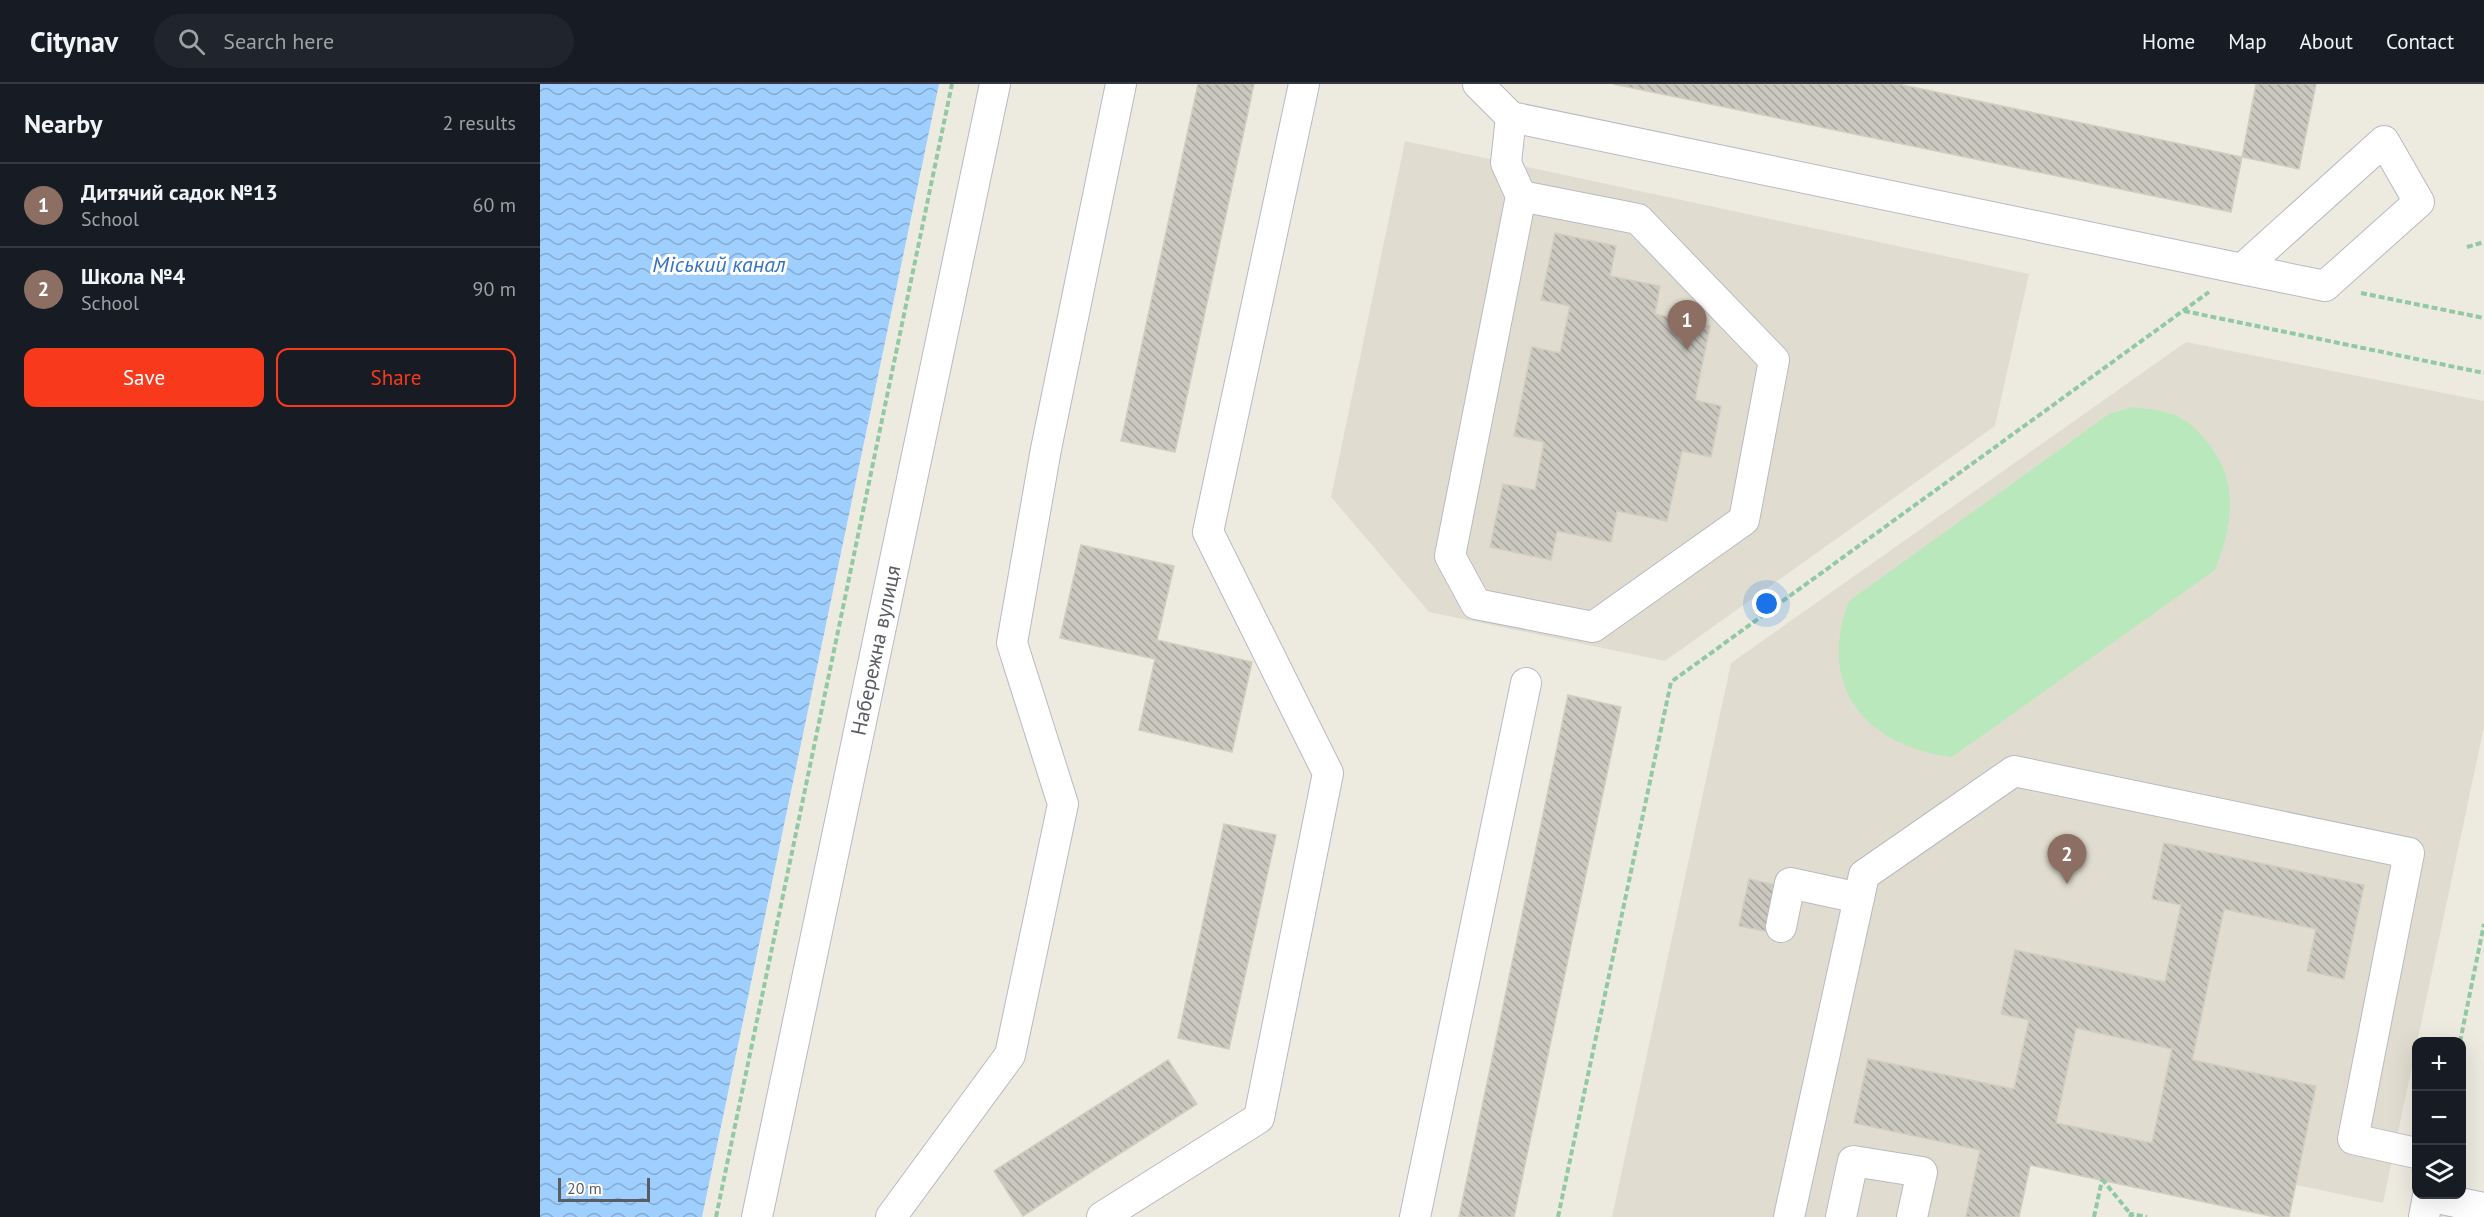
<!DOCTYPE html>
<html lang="en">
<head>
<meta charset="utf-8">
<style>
	:root { --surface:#171b24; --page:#20242c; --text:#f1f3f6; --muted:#9ea1a6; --line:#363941; --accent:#f8391b }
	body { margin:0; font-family:"PT Sans",sans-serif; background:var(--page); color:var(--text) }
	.controls { position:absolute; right:18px; bottom:18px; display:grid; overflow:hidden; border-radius:12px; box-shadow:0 6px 24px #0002 }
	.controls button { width:54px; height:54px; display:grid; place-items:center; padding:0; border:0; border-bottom:2px solid var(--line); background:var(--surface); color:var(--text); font:30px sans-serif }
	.scale { position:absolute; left:18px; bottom:15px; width:92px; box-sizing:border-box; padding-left:6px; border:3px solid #595c62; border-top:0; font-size:16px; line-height:21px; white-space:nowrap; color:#595c62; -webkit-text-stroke:4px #fff; paint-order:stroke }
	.you { position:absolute; left:1227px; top:520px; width:21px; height:21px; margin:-15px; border:4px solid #fff; border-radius:50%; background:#1a73e8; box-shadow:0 0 0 9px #1a73e833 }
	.badge { display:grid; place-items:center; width:39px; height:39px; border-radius:50%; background:var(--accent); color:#fff; font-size:20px; font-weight:700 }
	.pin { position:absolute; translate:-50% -50px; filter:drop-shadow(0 2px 3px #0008) }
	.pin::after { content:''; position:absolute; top:32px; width:21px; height:18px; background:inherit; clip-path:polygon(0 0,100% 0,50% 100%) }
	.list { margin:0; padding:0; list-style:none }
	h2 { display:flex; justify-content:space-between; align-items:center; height:78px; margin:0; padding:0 24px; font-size:26px }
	h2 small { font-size:20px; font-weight:400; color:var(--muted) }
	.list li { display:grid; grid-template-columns:39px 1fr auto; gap:18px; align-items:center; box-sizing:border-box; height:84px; padding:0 24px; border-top:2px solid var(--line) }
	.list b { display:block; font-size:22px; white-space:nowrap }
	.list p { margin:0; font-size:20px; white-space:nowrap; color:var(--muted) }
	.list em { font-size:20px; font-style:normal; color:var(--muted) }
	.actions { display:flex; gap:12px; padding:18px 24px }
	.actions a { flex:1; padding:14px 0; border:2px solid var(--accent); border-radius:12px; text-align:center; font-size:21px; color:var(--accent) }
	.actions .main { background:var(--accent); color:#fff }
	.icon { flex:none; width:33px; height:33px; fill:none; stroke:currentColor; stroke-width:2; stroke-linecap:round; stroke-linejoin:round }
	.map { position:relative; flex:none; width:1944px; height:1133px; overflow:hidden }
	header { display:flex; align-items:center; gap:36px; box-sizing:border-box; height:84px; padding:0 30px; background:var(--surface); border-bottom:2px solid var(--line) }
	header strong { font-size:28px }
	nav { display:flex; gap:33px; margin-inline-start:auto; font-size:21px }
	.search { width:420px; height:54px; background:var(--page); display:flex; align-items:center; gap:15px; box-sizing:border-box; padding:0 21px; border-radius:33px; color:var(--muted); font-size:22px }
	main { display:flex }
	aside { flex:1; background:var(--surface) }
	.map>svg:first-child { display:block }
	.education { fill:#e0ddd0 }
	.pitch { fill:#b9e8bc }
	.water { fill:url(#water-waves) }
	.building { fill:url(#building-back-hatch); stroke:#d2cdbe; stroke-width:1.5; fill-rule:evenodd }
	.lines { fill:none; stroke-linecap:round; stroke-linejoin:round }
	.minor-casing { stroke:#b8bac0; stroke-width:32 }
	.path { stroke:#92c9a4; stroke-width:4; stroke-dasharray:6 3; stroke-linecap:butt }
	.minor { stroke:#fff; stroke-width:30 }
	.labels { text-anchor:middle; stroke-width:6; stroke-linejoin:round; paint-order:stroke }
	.street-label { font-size:21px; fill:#595c62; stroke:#fff }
	.water-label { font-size:22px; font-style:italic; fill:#3572c3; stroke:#fff }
</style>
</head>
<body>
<header>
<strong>Citynav</strong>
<div class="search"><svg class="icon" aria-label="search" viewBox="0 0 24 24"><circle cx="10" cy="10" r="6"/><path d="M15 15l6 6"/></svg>Search here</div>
<nav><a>Home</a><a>Map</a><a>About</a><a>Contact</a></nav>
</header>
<main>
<aside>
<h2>Nearby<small>2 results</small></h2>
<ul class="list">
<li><span class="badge" style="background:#8d6e63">1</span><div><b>Дитячий садок №13</b><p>School</p></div><em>60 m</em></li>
<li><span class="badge" style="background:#8d6e63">2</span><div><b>Школа №4</b><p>School</p></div><em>90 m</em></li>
</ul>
<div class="actions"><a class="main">Save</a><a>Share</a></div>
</aside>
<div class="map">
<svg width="1944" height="1133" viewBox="0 0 1944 1133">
	<defs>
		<pattern id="water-waves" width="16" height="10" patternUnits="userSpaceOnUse" patternTransform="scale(1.5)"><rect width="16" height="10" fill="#9ecfff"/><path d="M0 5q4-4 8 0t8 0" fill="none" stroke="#84abd2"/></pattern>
		<pattern id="building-back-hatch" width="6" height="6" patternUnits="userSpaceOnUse" patternTransform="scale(1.5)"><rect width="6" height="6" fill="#cac8bf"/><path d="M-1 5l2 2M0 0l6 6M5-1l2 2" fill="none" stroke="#a7a69f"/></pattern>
	</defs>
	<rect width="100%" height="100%" fill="#edebe0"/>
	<path class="education" d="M 865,57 L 1489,190 L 1455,342 L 1125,577 L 889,528 L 791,413 Z
		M 1646,258 L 1944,317 L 1944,643 L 1843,1119 L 1756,1101 L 1749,1133 L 1735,1133 L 1491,1081 L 1479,1133 L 1072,1133 L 1191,579 Z"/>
	<path class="pitch" d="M 1592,323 C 1608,325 1626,326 1641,334 C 1652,340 1661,350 1668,359 C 1700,398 1692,443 1675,486 L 1412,673 C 1326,662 1276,603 1309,517 L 1569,330 Z"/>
	<path class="water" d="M 0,0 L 399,0 L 162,1133 L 0,1133 Z"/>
	<path class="building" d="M 658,0 L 714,0 L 635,368 L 581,357 Z
		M 1073,0 L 1358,0 L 1702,73 L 1691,128 Z
		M 1716,0 L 1776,0 L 1759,85 L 1702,73 Z
		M 1015,149 L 1076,162 L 1070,192 L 1120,202 L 1115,230 L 1170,242 L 1155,316 L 1181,322 L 1171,373 L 1142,367 L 1127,437 L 1077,427 L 1071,458 L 1017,447 L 1011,476 L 950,463 L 963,400 L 995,406 L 1004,358 L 974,352 L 992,263 L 1020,269 L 1030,222 L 1001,216 Z
		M 541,461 L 634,482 L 617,556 L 712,578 L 692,668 L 599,646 L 615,575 L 520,554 Z
		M 1028,611 L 1081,623 L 974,1133 L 919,1133 Z
		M 684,740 L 736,751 L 689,965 L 638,954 Z
		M 1624,759 L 1824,801 L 1804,895 L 1767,887 L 1776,845 L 1684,825 L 1652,976 L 1776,1002 L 1749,1133 L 1735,1133 L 1490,1081 L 1479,1133 L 1426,1133 L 1440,1066 L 1314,1039 L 1328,975 L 1474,1005 L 1489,936 L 1461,930 L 1475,866 L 1625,898 L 1641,821 L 1612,815 ZM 1536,944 L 1632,965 L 1612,1059 L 1516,1039 Z
		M 1209,795 L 1240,802 L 1230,848 L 1199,842 Z
		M 628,976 L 657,1020 L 483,1132 L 454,1087 Z"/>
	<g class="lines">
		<defs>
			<g id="minor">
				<path d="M 938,0 L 971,33 L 1702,185 L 1785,202 L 1879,118 L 1844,57 L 1702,185"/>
				<path d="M 971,33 L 966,79 L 981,112 L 910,472 L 936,520 L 1053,543 L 1204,436 L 1234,276 L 1098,135 L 981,112"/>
				<path d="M 1241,843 L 1250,799 L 1319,814"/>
				<path id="s1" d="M 217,1133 L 455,0"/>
				<path d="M 351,1133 L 470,971 L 523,720 L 472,559 L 506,365 L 581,0"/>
				<path d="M 562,1133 L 719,1034 L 788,689 L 668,448 L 764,0"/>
				<path d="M 875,1133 L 986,599"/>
				<path d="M 1249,1133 L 1324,791 L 1474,687 L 1869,769 L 1813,1055 L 1876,1069"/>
				<path d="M 1301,1133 L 1313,1077 L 1382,1088 L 1372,1133"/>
				<path d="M 1884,1133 L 1888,1112 L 1944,1124"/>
			</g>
		</defs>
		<use href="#minor" class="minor-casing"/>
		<path class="path" d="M 1927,163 L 1944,158
			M 1821,209 L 1944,234
			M 1644,227 L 1944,289
			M 1920,958 L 1944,840
			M 1562,1095 L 1593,1133
			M 176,1133 L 412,0
			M 1018,1133 L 1131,598 L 1669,208
			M 1554,1133 L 1562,1096
			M 1590,1133 L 1591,1130 L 1607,1133"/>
		<use href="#minor" class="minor"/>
	</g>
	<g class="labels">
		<g class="street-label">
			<text dy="7" stroke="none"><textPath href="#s1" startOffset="579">Набережна вулиця</textPath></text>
		</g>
		<g class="water-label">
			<text x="179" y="188">Міський канал</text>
		</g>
	</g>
</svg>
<div class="controls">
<button>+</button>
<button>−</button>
<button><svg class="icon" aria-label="layers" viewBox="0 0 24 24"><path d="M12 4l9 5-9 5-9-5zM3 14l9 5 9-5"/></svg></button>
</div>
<div class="scale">20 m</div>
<div class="you"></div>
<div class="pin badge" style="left:1147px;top:266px;background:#8d6e63">1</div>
<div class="pin badge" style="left:1527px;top:800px;background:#8d6e63">2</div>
</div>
</main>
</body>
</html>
